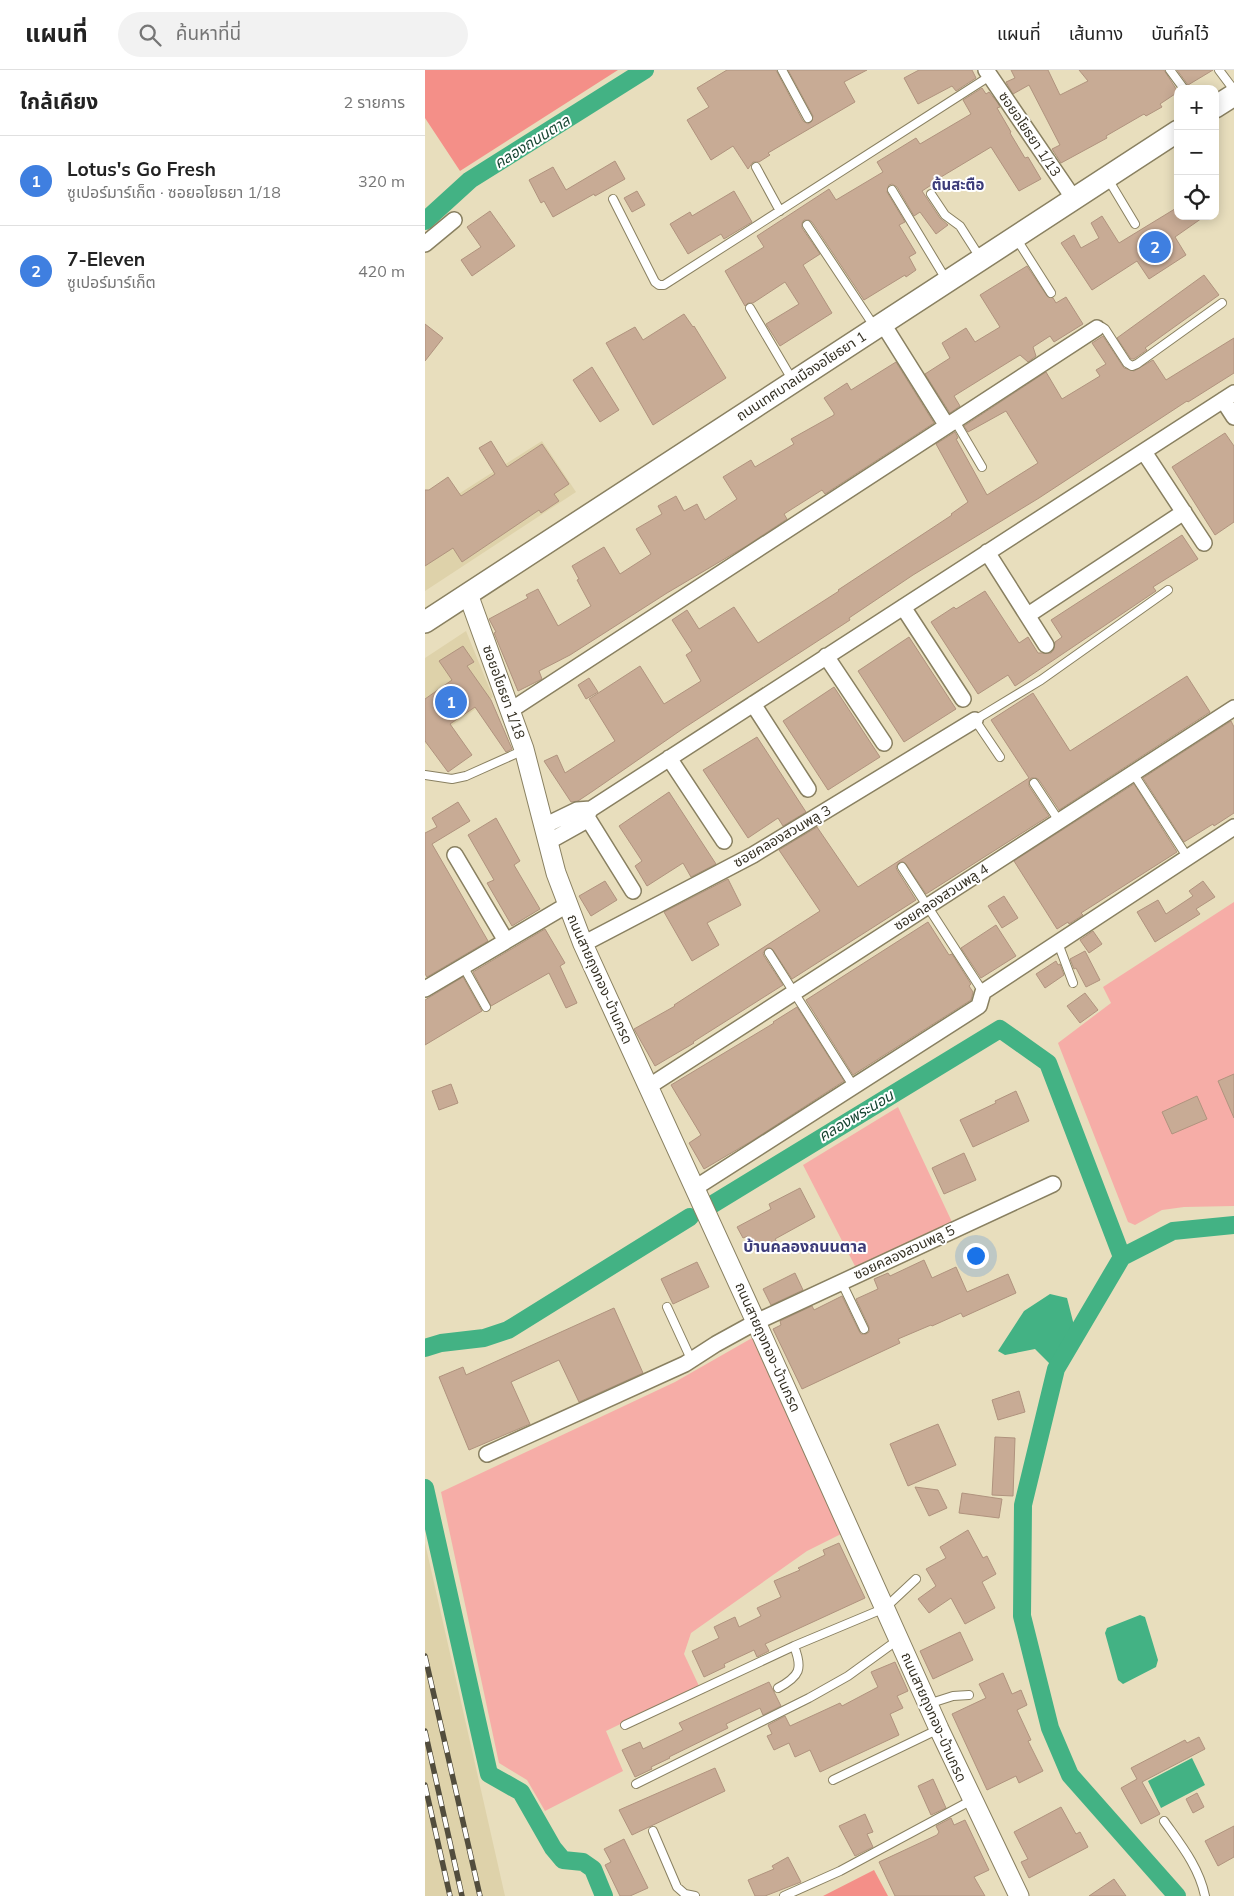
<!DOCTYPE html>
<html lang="th">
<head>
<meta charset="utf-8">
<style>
	:root { --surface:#fff; --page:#f2f2f2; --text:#222; --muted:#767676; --line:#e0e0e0; --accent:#ea580c }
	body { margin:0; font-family:Mulish,"Noto Sans Thai",sans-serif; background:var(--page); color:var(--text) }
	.controls { position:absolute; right:15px; top:15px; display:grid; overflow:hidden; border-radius:10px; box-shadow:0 2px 12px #0003 }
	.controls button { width:45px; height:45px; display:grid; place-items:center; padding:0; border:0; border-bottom:1px solid var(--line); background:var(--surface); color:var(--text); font:25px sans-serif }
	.you { position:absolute; left:550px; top:1185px; width:18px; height:18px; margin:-12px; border:4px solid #fff; border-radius:50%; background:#1a73e8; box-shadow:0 0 0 8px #1a73e833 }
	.badge { display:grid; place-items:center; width:32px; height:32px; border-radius:50%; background:var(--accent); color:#fff; font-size:16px; font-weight:700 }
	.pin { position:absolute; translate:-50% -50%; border:2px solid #fff; box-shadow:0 1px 5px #0006 }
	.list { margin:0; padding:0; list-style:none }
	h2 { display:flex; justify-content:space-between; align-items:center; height:65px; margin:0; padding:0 20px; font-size:21px }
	h2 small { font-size:16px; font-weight:400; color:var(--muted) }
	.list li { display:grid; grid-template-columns:32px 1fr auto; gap:15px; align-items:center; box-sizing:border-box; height:90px; padding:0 20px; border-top:1px solid var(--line) }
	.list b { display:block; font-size:19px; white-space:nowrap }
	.list p { margin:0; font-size:16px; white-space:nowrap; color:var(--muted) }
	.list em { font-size:16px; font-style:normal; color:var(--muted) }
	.icon { flex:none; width:28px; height:28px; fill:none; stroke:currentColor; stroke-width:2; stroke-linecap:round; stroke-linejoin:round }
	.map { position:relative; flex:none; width:809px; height:1826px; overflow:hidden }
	header { display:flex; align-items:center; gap:30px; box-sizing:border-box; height:70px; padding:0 25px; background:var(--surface); border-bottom:1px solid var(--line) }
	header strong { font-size:24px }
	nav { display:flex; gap:28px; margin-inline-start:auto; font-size:18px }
	.search { width:350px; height:45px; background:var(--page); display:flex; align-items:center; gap:12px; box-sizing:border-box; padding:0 18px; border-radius:28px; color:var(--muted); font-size:19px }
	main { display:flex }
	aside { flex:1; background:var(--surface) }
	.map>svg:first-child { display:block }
	.built { fill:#ded2aa }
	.green { fill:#f6ada7 }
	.forest { fill:#f48f88 }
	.water { fill:#43b284 }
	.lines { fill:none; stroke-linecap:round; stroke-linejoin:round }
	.canal { stroke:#43b284; stroke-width:18 }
	.building { fill:#c8ab95; stroke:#b0937e }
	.service-casing { stroke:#898061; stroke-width:10 }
	.minor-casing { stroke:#898061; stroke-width:18 }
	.tertiary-casing { stroke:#898061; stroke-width:21 }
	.secondary-casing { stroke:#898061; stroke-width:24 }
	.service { stroke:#fff; stroke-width:8 }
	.minor { stroke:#fff; stroke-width:15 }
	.tertiary { stroke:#fff; stroke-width:19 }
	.secondary { stroke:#fff; stroke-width:21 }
	.rail-casing { stroke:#524d3d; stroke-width:5.5 }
	.rail { stroke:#fff; stroke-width:4; stroke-dasharray:11; stroke-linecap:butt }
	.labels { text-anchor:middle; stroke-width:4; stroke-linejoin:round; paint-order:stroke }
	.street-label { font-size:14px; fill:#353124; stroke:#fff }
	.water-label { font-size:15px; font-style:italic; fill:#174532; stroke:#fff }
	.neighbourhood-label { font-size:15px; font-weight:bold; fill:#3d3c79; stroke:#fff }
	.quarter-label { font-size:16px; font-weight:bold; fill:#3d3c79; stroke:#fff }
</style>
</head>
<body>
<header>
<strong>แผนที่</strong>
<div class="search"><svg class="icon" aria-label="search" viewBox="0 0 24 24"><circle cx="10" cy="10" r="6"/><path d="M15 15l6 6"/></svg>ค้นหาที่นี่</div>
<nav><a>แผนที่</a><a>เส้นทาง</a><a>บันทึกไว้</a></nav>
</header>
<main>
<aside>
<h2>ใกล้เคียง<small>2 รายการ</small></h2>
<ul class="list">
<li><span class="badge" style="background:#3f7fe0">1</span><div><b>Lotus's Go Fresh</b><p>ซูเปอร์มาร์เก็ต · ซอยอโยธยา 1/18</p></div><em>320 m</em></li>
<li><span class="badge" style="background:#3f7fe0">2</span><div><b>7-Eleven</b><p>ซูเปอร์มาร์เก็ต</p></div><em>420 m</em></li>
</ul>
</aside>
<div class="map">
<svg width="809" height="1826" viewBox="0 0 809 1826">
	<rect width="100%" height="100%" fill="#e8debd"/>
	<path class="built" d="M 117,371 L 151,422 L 0,521 L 0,441 L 2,444 Z
		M 41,561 L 68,627 L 0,674 L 0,588 Z
		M 0,1473 L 80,1826 L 0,1826 Z"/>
	<path class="green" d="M 809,832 L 809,1136 L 759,1137 L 737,1140 L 710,1155 L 703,1152 L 633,973 L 686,933 L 678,917 Z
		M 473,1037 L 527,1152 L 431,1198 L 378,1095 Z
		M 327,1268 L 416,1464 L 382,1481 L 266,1563 L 259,1584 L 274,1616 L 181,1661 L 198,1701 L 120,1741 L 102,1710 L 74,1693 L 16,1422 L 250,1312 Z"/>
	<path class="forest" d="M 0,0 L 193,0 L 35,101 L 0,48 Z
		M 449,1800 L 463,1826 L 398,1826 Z"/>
	<path class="water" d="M 625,1224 L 642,1228 L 654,1275 L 639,1296 L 628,1297 L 610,1279 L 580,1285 L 573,1281 L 599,1241 Z
		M 715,1545 L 720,1547 L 733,1590 L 731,1597 L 698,1614 L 693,1610 L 680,1563 L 682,1558 Z
		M 767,1688 L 780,1715 L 736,1738 L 723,1711 Z"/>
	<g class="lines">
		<path class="canal" d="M 0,151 L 45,110 L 220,0
			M 288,1134 L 575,959 L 623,993 L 697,1187
			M 0,1278 L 16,1273 L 59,1268 L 83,1260 L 265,1147
			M 0,1418 L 64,1704 L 96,1722 L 128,1778 L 138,1790 L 158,1792 L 168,1799 L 179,1826
			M 752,1826 L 645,1705 L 625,1658 L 597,1546 L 598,1435 L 631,1299 L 697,1187 L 748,1161 L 809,1155"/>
	</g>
	<path class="building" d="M 302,0 L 351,0 L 378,51 L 383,54 L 387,51 L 388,46 L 363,0 L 442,0 L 419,12 L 430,32 L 343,83 L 345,85 L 334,92 L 328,92 L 323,99 L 308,76 L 286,90 L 262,50 L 284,37 L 272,18 Z
		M 494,0 L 547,0 L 551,8 L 531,21 L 527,16 L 493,34 L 479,8 Z
		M 586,0 L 623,0 L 635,25 L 663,11 L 654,0 L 739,0 L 753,22 L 735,34 L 737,37 L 721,46 L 719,44 L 681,66 L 682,68 L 636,93 L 627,79 L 635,75 L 604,15 L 588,24 L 581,12 L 590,8 Z
		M 752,0 L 788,0 L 763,15 Z
		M 557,18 L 561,24 L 564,22 L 572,32 L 575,37 L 572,38 L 586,62 L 585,63 L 600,88 L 603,87 L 616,109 L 594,121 L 566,77 L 516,107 L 517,108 L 497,121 L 515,148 L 523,155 L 511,164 L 495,142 L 489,146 L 472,117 L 467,114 L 464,115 L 462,122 L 480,152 L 474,155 L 491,183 L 484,187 L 491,200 L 481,207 L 480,205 L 439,230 L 387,152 L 384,150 L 379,150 L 377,153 L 377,158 L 395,184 L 378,195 L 407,243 L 355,276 L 341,254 L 374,234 L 360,212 L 328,233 L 323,233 L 320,236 L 300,201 L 339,177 L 332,166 L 404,119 L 411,130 L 458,102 L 452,92 L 491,68 L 495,74 L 546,44 L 538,30 Z
		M 190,91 L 200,109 L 170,126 L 169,124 L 128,147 L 119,131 L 116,133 L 104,110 L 128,97 L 141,120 Z
		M 212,121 L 220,135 L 207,142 L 199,128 Z
		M 309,121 L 327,152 L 299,169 L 296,164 L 263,184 L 245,154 L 265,142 L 267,146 Z
		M 753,137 L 753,146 L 780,146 L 750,167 L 761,185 L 724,209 L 712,191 L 667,220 L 636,173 L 649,165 L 656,178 L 674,168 L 666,153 L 677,146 L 694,173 Z
		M 65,141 L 90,176 L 47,206 L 36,190 L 56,177 L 42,157 Z
		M 602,196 L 622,226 L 628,228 L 631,233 L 641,227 L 658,254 L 629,272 L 625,266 L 608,277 L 611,286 L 603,292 L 595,285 L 529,326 L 535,336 L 525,343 L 500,304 L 525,288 L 517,273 L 541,258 L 550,272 L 575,257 L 555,225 Z
		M 779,205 L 794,225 L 720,278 L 722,280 L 709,289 L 706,289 L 692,268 Z
		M 259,244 L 268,257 L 269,256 L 301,308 L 228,355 L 181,273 L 210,257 L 218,270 Z
		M 0,254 L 18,268 L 0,291 Z
		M 678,266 L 699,298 L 709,301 L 728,290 L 741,310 L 809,268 L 809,303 L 763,332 L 762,331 L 614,428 L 488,505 L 424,548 L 425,550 L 259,658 L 168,721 L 153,731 L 146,732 L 119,691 L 132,685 L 140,703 L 190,671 L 164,629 L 215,596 L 239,634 L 276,611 L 261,585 L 267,581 L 247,550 L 262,540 L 274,559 L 309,537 L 333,573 L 414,521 L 413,520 L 527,445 L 526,444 L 543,432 L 511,374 L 530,362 L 533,368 L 531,369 L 562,425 L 613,393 L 581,341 L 543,362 L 539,356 L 621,302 L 637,329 L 675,306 L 671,300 L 681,294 L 667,273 Z
		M 471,292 L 509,353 L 400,424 L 397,420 L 359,444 L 362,449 L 323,475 L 242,523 L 145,585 L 114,601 L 117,609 L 93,621 L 69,563 L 71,562 L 64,549 L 103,528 L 101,525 L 113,519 L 133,556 L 166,536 L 152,510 L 154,509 L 147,496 L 179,477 L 195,504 L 226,484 L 211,459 L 237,444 L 233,436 L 251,426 L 259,441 L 272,434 L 280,450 L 312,429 L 298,407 L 326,390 L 330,397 L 369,374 L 366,369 L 409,345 L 409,343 L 399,328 L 422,313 L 426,320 Z
		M 167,297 L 194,340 L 175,352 L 148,310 Z
		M 800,363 L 809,376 L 809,452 L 790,465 L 747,397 Z
		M 66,371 L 82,397 L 117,374 L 144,414 L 129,424 L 134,431 L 116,443 L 114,440 L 37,492 L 28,478 L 0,496 L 0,420 L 4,420 L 23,407 L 36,426 L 70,404 L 54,378 Z
		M 757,465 L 773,489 L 728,517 L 731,521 L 590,616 L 583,605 L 553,624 L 506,552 L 529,537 L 531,539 L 560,521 L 594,573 L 603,567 L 613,583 L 626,583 L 629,579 L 630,572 L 637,567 L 626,550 Z
		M 484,567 L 531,639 L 479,672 L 433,601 Z
		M 38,576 L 49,592 L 42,596 L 66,630 L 87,679 L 81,682 L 50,637 L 25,654 L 47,685 L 23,702 L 0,671 L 0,629 L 27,610 L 14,591 Z
		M 762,606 L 785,642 L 634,740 L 614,710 L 611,708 L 606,708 L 604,711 L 604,716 L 624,746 L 501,824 L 481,794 L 477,791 L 474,793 L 471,797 L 472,800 L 491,830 L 367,909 L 348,880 L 344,877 L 341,879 L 338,883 L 339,886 L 358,915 L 268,972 L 269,973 L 230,996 L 209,959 L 250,936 L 249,935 L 395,841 L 354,780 L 392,757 L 433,817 L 604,708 L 566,650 L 608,623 L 645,681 Z
		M 164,608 L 173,622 L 161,629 L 153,615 Z
		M 409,617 L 455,687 L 403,720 L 358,651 Z
		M 806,651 L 809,657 L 809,743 L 789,756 L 788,754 L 759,772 L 718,708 Z
		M 332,667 L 381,742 L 358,756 L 353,748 L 323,768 L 278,700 Z
		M 709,714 L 752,782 L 656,843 L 658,845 L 644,854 L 643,852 L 632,859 L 589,791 Z
		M 244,722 L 291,794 L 266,807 L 258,793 L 222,816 L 210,796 L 217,791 L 194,756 Z
		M 33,732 L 45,751 L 7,774 L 63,871 L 2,907 L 0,904 L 0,763 L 12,757 L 7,748 Z
		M 71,748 L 95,791 L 89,795 L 115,839 L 87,856 L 62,813 L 69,810 L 43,765 Z
		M 303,809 L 316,835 L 282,853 L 294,875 L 267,891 L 239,842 Z
		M 180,811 L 192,830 L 166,846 L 154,826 Z
		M 778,811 L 790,827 L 771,839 L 775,844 L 730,872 L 712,842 L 733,830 L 741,844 L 768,826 L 764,821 Z
		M 579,826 L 593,848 L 577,858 L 563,836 Z
		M 503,852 L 524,885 L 527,884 L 546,914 L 544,916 L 548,922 L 546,930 L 428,1005 L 381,930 Z
		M 571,855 L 591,886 L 556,908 L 536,878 Z
		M 120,859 L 140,893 L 135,896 L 152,933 L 141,938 L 124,903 L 66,936 L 48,902 Z
		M 668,861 L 677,874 L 664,883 L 655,870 Z
		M 660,881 L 675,910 L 661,917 L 651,898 L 649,899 L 645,889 Z
		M 631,891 L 633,895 L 635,894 L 639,905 L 620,918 L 611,904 Z
		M 38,907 L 57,941 L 0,975 L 0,930 Z
		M 660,923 L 673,940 L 655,953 L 642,936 Z
		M 372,937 L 419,1011 L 325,1072 L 279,1099 L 264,1073 L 276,1065 L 246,1015 L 349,953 L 348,952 Z
		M 809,1004 L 809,1048 L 793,1011 Z
		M 26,1014 L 33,1033 L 14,1040 L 7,1021 Z
		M 591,1021 L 604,1051 L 548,1077 L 535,1050 L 571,1033 L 570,1031 Z
		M 772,1026 L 782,1049 L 747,1064 L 737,1042 Z
		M 539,1083 L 551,1110 L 519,1124 L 507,1098 Z
		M 375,1118 L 390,1147 L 350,1169 L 352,1172 L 331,1182 L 323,1166 L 318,1168 L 312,1157 L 346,1139 L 344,1134 Z
		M 499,1190 L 507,1208 L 531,1197 L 542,1222 L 583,1204 L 591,1223 L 538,1247 L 536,1243 L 507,1256 L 506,1255 L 473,1269 L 475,1273 L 377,1319 L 348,1259 L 356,1255 L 355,1251 L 387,1236 L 389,1240 L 417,1226 L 434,1261 L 436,1264 L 441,1264 L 444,1262 L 444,1257 L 431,1229 L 453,1219 L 449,1209 L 463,1203 L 465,1206 Z
		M 272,1192 L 284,1217 L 248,1234 L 236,1209 Z
		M 370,1203 L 378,1220 L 346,1235 L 338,1219 Z
		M 189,1238 L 218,1303 L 154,1332 L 134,1290 L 86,1312 L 105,1354 L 44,1380 L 14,1307 L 38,1297 L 41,1305 Z
		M 594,1321 L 600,1342 L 573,1350 L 567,1330 Z
		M 513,1354 L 531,1395 L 483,1416 L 465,1374 Z
		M 570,1367 L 590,1368 L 588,1426 L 567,1425 Z
		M 490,1417 L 513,1420 L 522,1438 L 504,1446 Z
		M 537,1423 L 577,1429 L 574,1448 L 534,1443 Z
		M 543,1460 L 558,1488 L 562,1486 L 571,1504 L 557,1512 L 570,1538 L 540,1554 L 526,1528 L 504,1543 L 493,1529 L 511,1516 L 501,1499 L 521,1488 L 515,1477 Z
		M 414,1473 L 440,1528 L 340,1574 L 344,1581 L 332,1587 L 329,1580 L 299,1594 L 300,1597 L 279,1607 L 267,1581 L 294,1568 L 289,1557 L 310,1547 L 314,1557 L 336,1546 L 332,1538 L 356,1527 L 349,1511 L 375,1500 L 373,1498 L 400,1485 L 398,1480 Z
		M 535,1562 L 548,1590 L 508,1609 L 495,1581 Z
		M 470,1592 L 483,1621 L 472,1626 L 478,1638 L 465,1644 L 474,1665 L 395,1702 L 385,1680 L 370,1687 L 364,1673 L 349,1680 L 342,1666 L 347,1664 L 343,1655 L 360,1646 L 365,1656 L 415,1633 L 417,1636 L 453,1617 L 446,1602 Z
		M 578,1603 L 587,1624 L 596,1620 L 602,1635 L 592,1640 L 606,1670 L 603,1671 L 618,1701 L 594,1713 L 591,1706 L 562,1720 L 527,1644 L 561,1628 L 554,1614 Z
		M 344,1612 L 356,1636 L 338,1645 L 335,1638 L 301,1654 L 303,1658 L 244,1687 L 245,1688 L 226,1697 L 227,1699 L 210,1707 L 197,1680 L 215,1672 L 218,1679 L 258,1660 L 254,1653 Z
		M 774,1667 L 780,1679 L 717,1712 L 735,1744 L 716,1754 L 696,1718 L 712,1709 L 706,1698 L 760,1670 L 762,1673 Z
		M 290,1698 L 300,1721 L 207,1765 L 194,1740 Z
		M 508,1709 L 521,1738 L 506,1745 L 493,1716 Z
		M 772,1723 L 779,1737 L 768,1743 L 761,1729 Z
		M 636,1737 L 651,1764 L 655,1762 L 663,1777 L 604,1808 L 596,1792 L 603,1789 L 589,1762 Z
		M 440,1744 L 448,1762 L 442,1764 L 448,1777 L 430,1786 L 414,1756 Z
		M 526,1748 L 529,1755 L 540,1750 L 564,1800 L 549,1807 L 560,1826 L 470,1826 L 454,1792 L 512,1765 L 514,1762 L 511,1756 Z
		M 809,1756 L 809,1787 L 793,1796 L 780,1771 Z
		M 199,1769 L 223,1818 L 205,1826 L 195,1826 L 180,1795 L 186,1792 L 179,1779 Z
		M 363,1787 L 376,1812 L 340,1826 L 330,1826 L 323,1810 L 349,1799 L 347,1796 Z
		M 689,1809 L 701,1826 L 664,1826 Z"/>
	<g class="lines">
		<defs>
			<path id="service" d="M 357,0 L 383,48
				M 745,0 L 759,19
				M 794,0 L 809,20
				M 331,97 L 355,141
				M 683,109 L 710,154
				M 467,120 L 522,211
				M 506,124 L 520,145 L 535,156 L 556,189
				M 188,129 L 230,212 L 234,215 L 239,215 L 565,6
				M 382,155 L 449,256
				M 591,168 L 626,223
				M 325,238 L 368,311
				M 672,258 L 677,257 L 680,259 L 702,293 L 707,296 L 712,294 L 797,233
				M 530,351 L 557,397
				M 575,687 L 550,650 L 616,610 L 743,520
				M 708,703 L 763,788
				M 0,705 L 27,709 L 41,706 L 99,680
				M 609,713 L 634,751
				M 477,797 L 558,922
				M 633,873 L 648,913
				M 344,883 L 429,1017
				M 38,896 L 61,937
				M 416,1211 L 439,1259
				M 242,1237 L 266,1289
				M 353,1618 C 375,1606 378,1599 369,1576
				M 503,1634 L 528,1626 L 544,1625
				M 200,1655 L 369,1576 L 460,1538 L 491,1509
				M 408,1710 L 514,1659
				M 211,1714 L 384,1628 L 423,1606 L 474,1569
				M 739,1751 C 756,1775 774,1797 780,1826
				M 228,1761 L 252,1817 L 260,1824 L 270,1826
				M 359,1826 L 415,1801 L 547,1730"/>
			<path id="minor" d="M 561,0 L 649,129
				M 0,174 L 29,150
				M 458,254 L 522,356
				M 798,330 L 809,347
				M 719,382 L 779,473
				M 562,482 L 621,575
				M 478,537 L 538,629
				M 603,545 L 759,442
				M 401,586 L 459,673
				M 328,634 L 383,719
				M 86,640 L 672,258
				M 244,688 L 299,771
				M 162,747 L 208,821
				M 119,756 L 152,740 L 166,739
				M 123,772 L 157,753 L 166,739 L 809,323
				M 30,785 L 81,871
				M 158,874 L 328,785 L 550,650
				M 0,919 L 142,835
				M 223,1017 L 809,638
				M 270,1118 L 554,936 L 558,922 L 809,757
				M 62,1384 L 260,1294 L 291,1274 L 331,1252 L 628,1114"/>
			<path id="tertiary" d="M 43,524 L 99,679 L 131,803 L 158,874 L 331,1252 L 514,1659 L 594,1826"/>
			<path id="secondary" d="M 790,37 L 809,25
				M 0,552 L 753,61"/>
		</defs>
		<use href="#service" class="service-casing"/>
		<use href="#minor" class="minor-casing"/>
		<use href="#tertiary" class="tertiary-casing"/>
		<use href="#secondary" class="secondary-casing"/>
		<use href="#service" class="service"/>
		<use href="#minor" class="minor"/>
		<use href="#tertiary" class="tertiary"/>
		<use href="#secondary" class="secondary"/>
		<defs>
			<path id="rail" d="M 0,1586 L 55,1826
				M 0,1661 L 37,1826
				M 0,1715 L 25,1826"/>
		</defs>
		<use href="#rail" class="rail-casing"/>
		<use href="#rail" class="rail"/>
	</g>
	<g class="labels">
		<g class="street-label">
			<text transform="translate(605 64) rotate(56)" y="5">ซอยอโยธยา 1/13</text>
			<text transform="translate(376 306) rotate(-33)" y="5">ถนนเทศบาลเมืองอโยธยา 1</text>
			<text transform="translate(79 622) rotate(70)" y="5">ซอยอโยธยา 1/18</text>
			<text transform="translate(357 766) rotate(-30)" y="5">ซอยคลองสวนพลู 3</text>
			<text transform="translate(516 827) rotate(-33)" y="5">ซอยคลองสวนพลู 4</text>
			<text transform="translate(175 909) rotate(66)" y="5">ถนนสายถุงทอง-บ้านกรด</text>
			<text transform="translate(479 1182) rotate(-25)" y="5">ซอยคลองสวนพลู 5</text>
			<text transform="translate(343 1277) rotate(66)" y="5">ถนนสายถุงทอง-บ้านกรด</text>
			<text transform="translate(509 1647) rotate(66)" y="5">ถนนสายถุงทอง-บ้านกรด</text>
		</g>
		<g class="water-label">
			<text transform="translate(107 72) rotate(-32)" y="5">คลองถนนตาล</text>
			<text transform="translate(431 1046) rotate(-31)" y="5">คลองพระนอน</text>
		</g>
		<g class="neighbourhood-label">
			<text x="533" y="120">ต้นสะตือ</text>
		</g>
		<g class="quarter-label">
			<text x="380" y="1182">บ้านคลองถนนตาล</text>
		</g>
	</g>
</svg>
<div class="controls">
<button>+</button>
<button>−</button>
<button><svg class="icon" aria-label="locate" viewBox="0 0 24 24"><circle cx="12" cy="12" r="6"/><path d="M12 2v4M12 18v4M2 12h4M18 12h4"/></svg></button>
</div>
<div class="you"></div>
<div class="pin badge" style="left:26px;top:632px;background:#3f7fe0">1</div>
<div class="pin badge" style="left:730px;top:177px;background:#3f7fe0">2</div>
</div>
</main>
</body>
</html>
